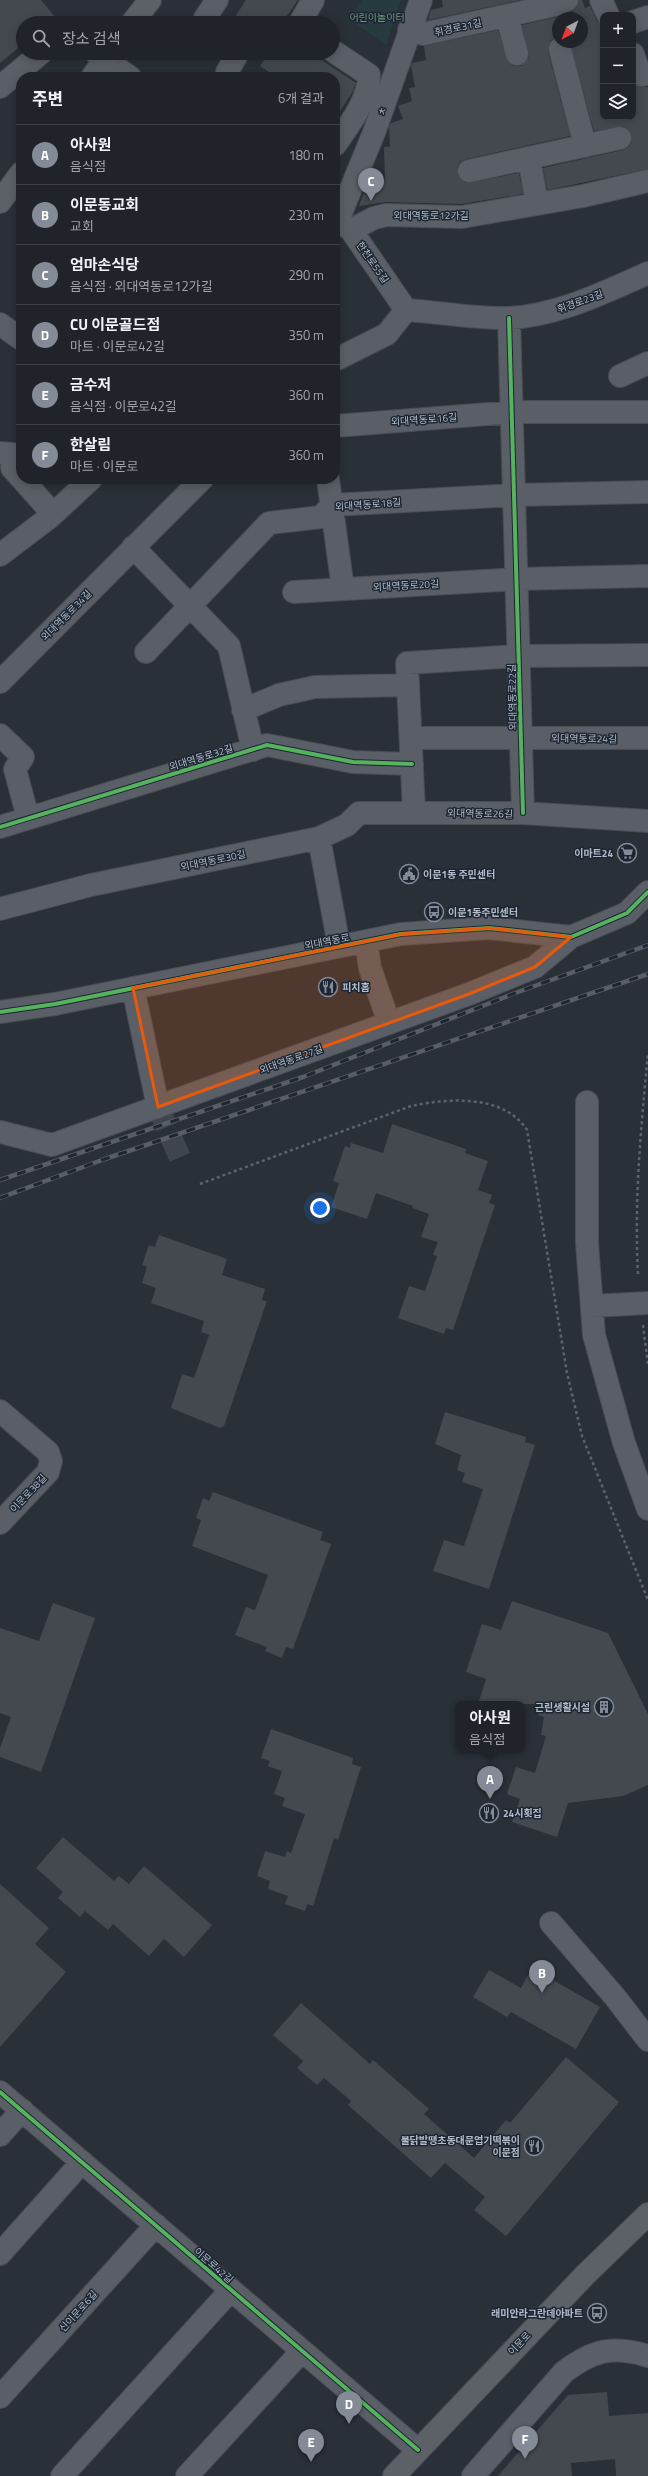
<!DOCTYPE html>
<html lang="ko">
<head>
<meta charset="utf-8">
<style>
	:root { --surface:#20242a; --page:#282c32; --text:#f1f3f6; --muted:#a2a4a8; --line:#3d4147; --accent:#848b96 }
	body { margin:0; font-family:"Titillium Web","Noto Sans KR",sans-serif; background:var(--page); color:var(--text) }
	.controls { position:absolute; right:12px; top:12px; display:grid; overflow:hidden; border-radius:8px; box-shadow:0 2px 10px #0003 }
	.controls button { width:36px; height:36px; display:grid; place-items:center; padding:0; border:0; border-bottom:1px solid var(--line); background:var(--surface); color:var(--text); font:20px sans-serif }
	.compass { position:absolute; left:552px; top:12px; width:36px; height:36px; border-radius:50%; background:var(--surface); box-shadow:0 2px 10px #0003; rotate:221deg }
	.you { position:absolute; left:320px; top:1208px; width:14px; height:14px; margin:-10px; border:3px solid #fff; border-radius:50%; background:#1a73e8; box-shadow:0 0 0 6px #1a73e833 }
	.badge { display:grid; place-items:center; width:26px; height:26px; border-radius:50%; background:var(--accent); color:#fff; font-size:13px; font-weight:700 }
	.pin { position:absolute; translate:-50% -33px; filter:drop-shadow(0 1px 2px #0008) }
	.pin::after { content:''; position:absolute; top:21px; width:14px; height:12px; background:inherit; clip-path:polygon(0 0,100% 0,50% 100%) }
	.popup { position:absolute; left:455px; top:1701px; width:70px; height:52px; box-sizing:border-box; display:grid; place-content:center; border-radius:8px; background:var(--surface); filter:drop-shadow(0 1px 3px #0005); font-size:13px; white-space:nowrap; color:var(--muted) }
	.popup b { font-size:15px; color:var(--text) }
	.popup::after { content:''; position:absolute; left:50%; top:100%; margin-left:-8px; border:8px solid transparent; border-top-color:var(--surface) }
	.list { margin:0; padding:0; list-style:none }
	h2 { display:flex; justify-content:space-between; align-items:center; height:52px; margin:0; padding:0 16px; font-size:17px }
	h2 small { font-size:13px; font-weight:400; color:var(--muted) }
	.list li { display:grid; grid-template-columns:26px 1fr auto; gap:12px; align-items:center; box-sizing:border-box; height:60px; padding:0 16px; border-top:1px solid var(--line) }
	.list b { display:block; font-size:15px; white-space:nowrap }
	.list p { margin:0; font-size:13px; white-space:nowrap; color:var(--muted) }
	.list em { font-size:13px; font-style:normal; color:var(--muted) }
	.icon { flex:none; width:22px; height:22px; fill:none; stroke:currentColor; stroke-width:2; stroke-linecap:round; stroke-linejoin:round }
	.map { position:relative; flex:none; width:648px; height:2476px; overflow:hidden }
	.search { position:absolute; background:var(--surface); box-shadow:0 2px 10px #0003; left:16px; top:16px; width:324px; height:44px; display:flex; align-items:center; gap:10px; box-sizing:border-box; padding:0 14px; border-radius:22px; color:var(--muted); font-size:15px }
	.panel { position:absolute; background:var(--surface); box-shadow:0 2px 10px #0003; left:16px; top:72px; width:324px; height:412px; border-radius:16px }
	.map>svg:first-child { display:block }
	.green { fill:#273a3e }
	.building { fill:#444950 }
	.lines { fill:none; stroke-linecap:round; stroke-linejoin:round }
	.minor-tunnel { stroke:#3f454e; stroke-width:22; stroke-dasharray:22 11; stroke-linecap:butt }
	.minor-casing { stroke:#484c53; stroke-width:24 }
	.major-casing { stroke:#484c55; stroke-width:24 }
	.path { stroke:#5d636a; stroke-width:2.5; stroke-dasharray:3 3; stroke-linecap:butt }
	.minor { stroke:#5a5e66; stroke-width:22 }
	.major { stroke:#5c6168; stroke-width:22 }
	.rail-casing { stroke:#595d64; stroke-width:4.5 }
	.rail { stroke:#1d2633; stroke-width:3; stroke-dasharray:9; stroke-linecap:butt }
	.cycleway-casing { stroke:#1d2633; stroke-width:6 }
	.cycleway { stroke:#56b35d; stroke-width:4 }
	.marked { fill:#e8590c; fill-opacity:0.2; stroke:#e8590c; stroke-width:3; stroke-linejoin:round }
	.labels { text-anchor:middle; stroke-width:3; stroke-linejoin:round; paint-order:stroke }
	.park-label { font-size:10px; fill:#6b9a76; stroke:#1d2633 }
	.street-label { font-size:10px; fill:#b4bcc9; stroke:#1d2633 }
	.poi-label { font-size:10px; font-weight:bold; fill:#b4bcc9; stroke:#1d2633; text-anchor:end }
</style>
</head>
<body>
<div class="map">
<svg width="648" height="2476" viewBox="0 0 648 2476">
	<rect width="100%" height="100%" fill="#2a3038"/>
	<path class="green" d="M 362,0 L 401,0 L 386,45 L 349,19 Z"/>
	<path class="building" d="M 0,0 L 41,0 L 60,23 L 23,23 L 23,44 L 0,63 Z
		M 246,0 L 298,0 L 282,23 L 231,23 Z
		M 442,0 L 520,0 L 428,20 L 431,10 L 443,7 Z
		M 579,0 L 582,0 L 585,8 L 590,6 L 597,21 L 603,26 L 603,117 L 633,117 L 633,85 L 648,87 L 648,169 L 547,190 L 543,168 L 623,150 L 629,147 L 632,141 L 629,130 L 623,126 L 594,131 L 570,42 L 582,42 L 582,18 L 558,18 L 558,37 L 551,40 L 548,52 L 570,136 L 466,159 L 460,162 L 457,168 L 460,179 L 466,183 L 519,173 L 523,194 L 461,204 L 386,202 L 359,206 L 369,177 L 385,179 L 384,147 L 390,147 L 389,127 L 391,123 L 403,119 L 398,106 L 412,101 L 409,88 L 415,87 L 411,66 L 412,63 L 426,60 L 424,46 L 498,30 L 508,62 L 513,66 L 521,66 L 529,57 L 522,25 L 558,17 L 572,12 L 577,7 Z
		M 269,53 L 311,53 L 356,83 L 353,91 L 335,119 L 335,77 L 276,77 L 260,66 Z
		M 392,1124 L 466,1149 L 465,1153 L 488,1161 L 478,1190 L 492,1195 L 489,1203 L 495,1205 L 453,1330 L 446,1328 L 444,1334 L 398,1318 L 409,1286 L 425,1291 L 437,1256 L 433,1255 L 438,1242 L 421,1237 L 429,1214 L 412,1208 L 413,1206 L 376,1193 L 367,1219 L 331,1207 L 339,1183 L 333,1181 L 345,1146 L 350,1148 L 351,1143 L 383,1153 Z
		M 159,1235 L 227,1259 L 222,1275 L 265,1289 L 262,1300 L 267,1301 L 224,1426 L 220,1428 L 171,1408 L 182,1374 L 194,1378 L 209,1335 L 201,1332 L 204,1321 L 151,1303 L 156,1288 L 142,1283 L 147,1267 L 142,1265 L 149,1245 L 155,1247 Z
		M 445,1412 L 526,1437 L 525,1442 L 535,1445 L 489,1589 L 433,1571 L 444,1540 L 464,1546 L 483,1489 L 462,1482 L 465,1473 L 457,1470 L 461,1455 L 435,1444 Z
		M 213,1492 L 323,1532 L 320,1540 L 331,1544 L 293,1649 L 286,1647 L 282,1658 L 265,1651 L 267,1647 L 235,1635 L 246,1607 L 255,1610 L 268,1575 L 192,1546 L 201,1520 L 196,1518 L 203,1498 L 209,1501 Z
		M 512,1601 L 608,1633 L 648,1714 L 648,1785 L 623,1796 L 568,1803 L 557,1837 L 512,1822 L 520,1799 L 507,1794 L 516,1767 L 535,1773 L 546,1736 L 541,1735 L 544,1717 L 538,1715 L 542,1704 L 478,1704 L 486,1679 L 466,1672 L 482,1624 L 501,1630 Z
		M 53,1603 L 95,1618 L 41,1772 L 0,1757 L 0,1748 L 11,1717 L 0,1713 L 0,1628 L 39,1641 Z
		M 271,1729 L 353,1758 L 352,1764 L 361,1767 L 338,1840 L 334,1838 L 313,1906 L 307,1904 L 305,1911 L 285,1904 L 288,1896 L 268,1889 L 270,1881 L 257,1876 L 265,1851 L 285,1857 L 287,1851 L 291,1853 L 305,1814 L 282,1806 L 285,1798 L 274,1794 L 282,1771 L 268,1766 L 270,1761 L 261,1758 Z
		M 63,1837 L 114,1881 L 119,1876 L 129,1884 L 144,1866 L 212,1925 L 184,1957 L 164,1939 L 149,1956 L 113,1924 L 108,1930 L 85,1911 L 80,1917 L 58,1898 L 63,1892 L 36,1868 Z
		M 0,1884 L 49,1928 L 35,1944 L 66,1972 L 0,2047 Z
		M 532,1968 L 600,2007 L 576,2049 L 511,2012 L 507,2017 L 473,1997 L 489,1970 L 521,1988 Z
		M 301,2003 L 370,2064 L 373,2060 L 429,2109 L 424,2114 L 474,2158 L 506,2120 L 510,2123 L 566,2057 L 619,2102 L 506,2236 L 474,2210 L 485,2197 L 445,2163 L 431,2178 L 348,2105 L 351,2101 L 324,2078 L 317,2085 L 297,2068 L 303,2061 L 273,2035 Z
		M 607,2392 L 609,2416 L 648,2413 L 648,2476 L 616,2476 L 615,2459 L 571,2463 L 572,2476 L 498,2476 L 568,2395 Z"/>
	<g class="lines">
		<path class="minor-tunnel" d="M 158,1107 L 184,1167"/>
		<defs>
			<path id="minor" d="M 601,0 L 608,15
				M 507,16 L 517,54
				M 633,22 L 648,17
				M 207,23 L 205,18 L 217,0
				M 300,23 L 313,0
				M 409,30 L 423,34 L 555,5 L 567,0
				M 560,49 L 585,146
				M 333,51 L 369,75 C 369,100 349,125 335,145
				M 96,53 L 130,77
				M 633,54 L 640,75 L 648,74
				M 227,77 L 227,72 L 238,53
				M 0,87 L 41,53
				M 529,158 L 537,204
				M 469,171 L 620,138
				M 338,220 L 375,130 L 421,0
				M 340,221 L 351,230 L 406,310
				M 351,230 L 374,218 L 386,215 L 462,217 L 583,196 L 648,181
				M 406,310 C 439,312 475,319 509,318 C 557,316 605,292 648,273
				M 509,318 L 523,813
				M 0,324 L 21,339
				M 335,360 L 387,334 L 406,310
				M 620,376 L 648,363
				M 335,426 L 513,412 L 648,412
				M 0,453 L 13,454 L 12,468 L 21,478
				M 22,479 L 53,514
				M 328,479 L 343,589
				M 133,547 L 229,646 L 253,750
				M 0,555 L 50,517 L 91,479
				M 294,592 L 517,579 L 648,576
				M 146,652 L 269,523 L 321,517 L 332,505 L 515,495 L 648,492
				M 0,682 L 202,479
				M 243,710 L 279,695 L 315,687 L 408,685
				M 0,735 L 23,757 L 15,769 L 28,818
				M 411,738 L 648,738
				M 414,812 L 407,663 L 519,656 L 648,655
				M 0,827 L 267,745 L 353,762 L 412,764
				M 319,838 L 339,946
				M 0,909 L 91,885 L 319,838 L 347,825 L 359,813 L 523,813 L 648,821
				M 366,941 L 370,968 L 389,1023
				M 133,988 L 158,1107
				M 0,1012 L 55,1004 L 401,934 L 489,928 L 571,937 L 627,913 L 648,892
				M 587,1102 L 587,1243 L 594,1335 L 624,1443 L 648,1509
				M 0,1132 L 52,1145 L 469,994 L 535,967 L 571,937
				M 592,1306 L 648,1303
				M 0,1411 L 48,1452 L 51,1461 L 48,1472 L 0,1523
				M 551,1923 L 615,1997 L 648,2040
				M 0,2092 L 418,2450
				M 0,2135 L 22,2110
				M 0,2254 L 82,2162
				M 0,2397 L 156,2225
				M 62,2476 L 231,2290
				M 187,2476 L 302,2351
				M 473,2476 L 564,2372 C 593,2350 613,2345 648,2356"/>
			<path id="major" d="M 132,23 L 150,0
				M 92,77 L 110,53
				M 0,202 L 21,173
				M 394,2476 L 585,2275 L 648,2214"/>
		</defs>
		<use href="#minor" class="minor-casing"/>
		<use href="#major" class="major-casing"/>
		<path class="path" d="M 200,1184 L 411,1106 C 448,1098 504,1094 527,1130 L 567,1373 L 582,1436 L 648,1600
			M 638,1274 C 634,1200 641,1127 648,1053
			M 643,1325 L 648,1365"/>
		<use href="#minor" class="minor"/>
		<use href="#major" class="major"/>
		<defs>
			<path id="rail" d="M 0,1180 L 303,1077 L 518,992 L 648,945
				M 0,1198 L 102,1160 L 648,974"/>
		</defs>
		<use href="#rail" class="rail-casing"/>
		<use href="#rail" class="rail"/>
		<defs>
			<path id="cycleway" d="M 509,318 L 523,813
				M 0,827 L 267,745 L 353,762 L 412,764
				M 0,1012 L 55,1004 L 401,934 L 489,928 L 571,937 L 627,913 L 648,892
				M 0,2092 L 418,2450"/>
		</defs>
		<use href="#cycleway" class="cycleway-casing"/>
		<use href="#cycleway" class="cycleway"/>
	</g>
	<path class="marked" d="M 489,928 L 571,937 L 535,967 L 469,994 L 158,1107 L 133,988 L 401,934 Z"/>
	<defs>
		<symbol id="supermarket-ring" viewBox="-11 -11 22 22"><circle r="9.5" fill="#1d2633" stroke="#848b96" stroke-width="1.5"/><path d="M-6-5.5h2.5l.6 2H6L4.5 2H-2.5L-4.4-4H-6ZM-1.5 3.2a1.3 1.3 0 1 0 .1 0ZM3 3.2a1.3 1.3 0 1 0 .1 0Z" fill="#848b96"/></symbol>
		<symbol id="civic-ring" viewBox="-11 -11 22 22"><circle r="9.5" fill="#1d2633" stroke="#848b96" stroke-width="1.5"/><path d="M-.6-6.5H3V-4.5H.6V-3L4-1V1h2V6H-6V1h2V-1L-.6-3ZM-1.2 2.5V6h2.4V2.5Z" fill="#848b96"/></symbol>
		<symbol id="bus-ring" viewBox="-11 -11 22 22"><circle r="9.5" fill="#1d2633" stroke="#848b96" stroke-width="1.5"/><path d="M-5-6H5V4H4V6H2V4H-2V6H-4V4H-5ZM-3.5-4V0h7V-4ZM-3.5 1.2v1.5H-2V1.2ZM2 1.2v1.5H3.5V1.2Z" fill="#848b96"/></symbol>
		<symbol id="restaurant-ring" viewBox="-11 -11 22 22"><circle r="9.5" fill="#1d2633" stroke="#848b96" stroke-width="1.5"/><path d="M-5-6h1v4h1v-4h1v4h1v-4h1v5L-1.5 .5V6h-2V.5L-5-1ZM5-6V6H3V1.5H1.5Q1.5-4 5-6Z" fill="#848b96"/></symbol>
		<symbol id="building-ring" viewBox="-11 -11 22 22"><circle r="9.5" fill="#1d2633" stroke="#848b96" stroke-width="1.5"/><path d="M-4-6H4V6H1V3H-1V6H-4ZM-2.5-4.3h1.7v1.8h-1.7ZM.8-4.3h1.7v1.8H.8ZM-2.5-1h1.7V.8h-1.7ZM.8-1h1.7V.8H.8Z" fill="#848b96"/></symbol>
	</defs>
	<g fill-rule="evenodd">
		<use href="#supermarket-ring" x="616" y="842" width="22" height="22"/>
		<use href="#civic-ring" x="398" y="863" width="22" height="22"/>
		<use href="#bus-ring" x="423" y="901" width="22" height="22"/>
		<use href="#restaurant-ring" x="317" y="976" width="22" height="22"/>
		<use href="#building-ring" x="593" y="1696" width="22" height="22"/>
		<use href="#restaurant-ring" x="478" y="1802" width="22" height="22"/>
		<use href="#restaurant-ring" x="523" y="2135" width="22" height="22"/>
		<use href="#bus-ring" x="586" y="2302" width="22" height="22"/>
	</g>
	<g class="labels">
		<g class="park-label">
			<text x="377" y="21">어린이놀이터</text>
		</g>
		<g class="street-label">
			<text transform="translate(458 27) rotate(-12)" y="4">휘경로31길</text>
			<text transform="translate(382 111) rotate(-71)" y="4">ㅊ</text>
			<text x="431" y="219">외대역동로12가길</text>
			<text transform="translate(373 262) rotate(55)" y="4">한천로55길</text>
			<text transform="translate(580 301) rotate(-20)" y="4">휘경로23길</text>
			<text transform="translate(424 419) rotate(-4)" y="4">외대역동로16길</text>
			<text transform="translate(368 504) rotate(-4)" y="4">외대역동로18길</text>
			<text transform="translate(406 585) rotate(-3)" y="4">외대역동로20길</text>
			<text transform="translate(66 615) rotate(-45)" y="4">외대역동로34길</text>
			<text transform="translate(512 697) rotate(-91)" y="4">외대역동로22길</text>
			<text transform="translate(584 738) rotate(1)" y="4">외대역동로24길</text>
			<text transform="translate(201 757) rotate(-17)" y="4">외대역동로32길</text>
			<text transform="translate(480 813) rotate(1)" y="4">외대역동로26길</text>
			<text transform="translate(213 860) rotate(-12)" y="4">외대역동로30길</text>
			<text transform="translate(327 941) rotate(-11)" y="4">외대역동로</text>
			<text transform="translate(291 1059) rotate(-20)" y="4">외대역동로27길</text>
			<text transform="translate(28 1493) rotate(-47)" y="4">이문로38길</text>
			<text transform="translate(214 2265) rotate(41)" y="4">이문로42길</text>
			<text transform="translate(78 2311) rotate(-48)" y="4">신이문로6길</text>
			<text transform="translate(519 2343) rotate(-46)" y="4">이문로</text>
		</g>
		<g class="poi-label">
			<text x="613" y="857">이마트24</text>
			<text x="423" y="878" text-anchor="start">이문1동 주민센터</text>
			<text x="448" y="916" text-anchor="start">이문1동주민센터</text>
			<text x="342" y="991" text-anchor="start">피치홈</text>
			<text x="590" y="1711">근린생활시설</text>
			<text x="503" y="1817" text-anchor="start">24시횟집</text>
			<text x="520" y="2144">불닭발땡초동대문엽기떡볶이<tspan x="520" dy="12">이문점</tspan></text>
			<text x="583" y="2317">래미안라그란데아파트</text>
		</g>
	</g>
</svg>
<div class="controls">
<button>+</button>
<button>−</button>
<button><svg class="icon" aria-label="layers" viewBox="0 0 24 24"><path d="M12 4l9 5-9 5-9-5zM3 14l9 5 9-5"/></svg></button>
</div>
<svg class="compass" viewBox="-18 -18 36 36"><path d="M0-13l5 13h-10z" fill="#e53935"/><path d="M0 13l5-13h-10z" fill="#a2a4a8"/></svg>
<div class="you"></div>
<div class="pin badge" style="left:490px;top:1799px">A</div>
<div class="popup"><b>아사원</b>음식점</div>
<div class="pin badge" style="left:542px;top:1993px">B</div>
<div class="pin badge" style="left:371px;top:201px">C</div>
<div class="pin badge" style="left:349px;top:2424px">D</div>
<div class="pin badge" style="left:311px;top:2462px">E</div>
<div class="pin badge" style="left:525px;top:2459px">F</div>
<div class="search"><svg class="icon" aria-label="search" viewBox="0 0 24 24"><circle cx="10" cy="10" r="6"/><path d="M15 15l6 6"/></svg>장소 검색</div>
<section class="panel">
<h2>주변<small>6개 결과</small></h2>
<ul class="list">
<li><span class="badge">A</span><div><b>아사원</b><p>음식점</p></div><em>180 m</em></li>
<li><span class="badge">B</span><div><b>이문동교회</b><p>교회</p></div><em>230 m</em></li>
<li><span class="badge">C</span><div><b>엄마손식당</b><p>음식점 · 외대역동로12가길</p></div><em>290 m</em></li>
<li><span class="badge">D</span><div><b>CU 이문골드점</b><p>마트 · 이문로42길</p></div><em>350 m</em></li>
<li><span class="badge">E</span><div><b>금수저</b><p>음식점 · 이문로42길</p></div><em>360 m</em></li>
<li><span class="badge">F</span><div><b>한살림</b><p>마트 · 이문로</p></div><em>360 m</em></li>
</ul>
</section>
</div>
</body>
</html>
